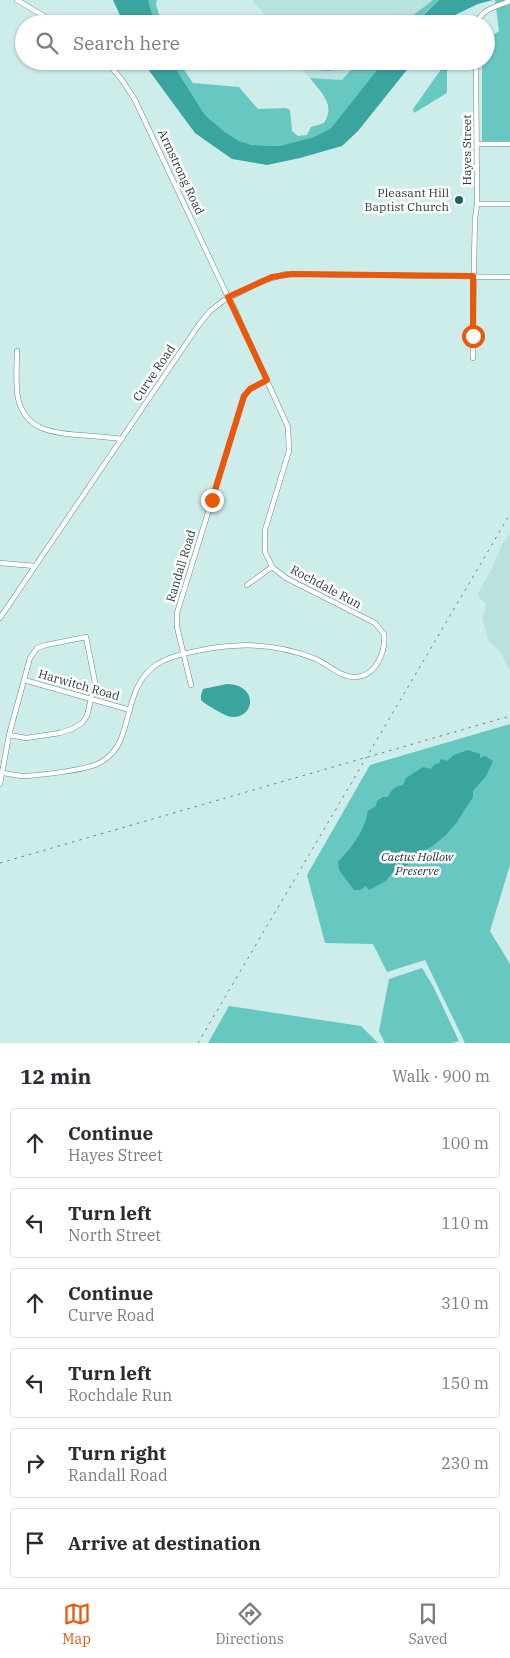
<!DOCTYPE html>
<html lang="en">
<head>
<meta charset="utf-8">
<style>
	:root { --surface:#fff; --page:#f2f2f3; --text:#2b2b33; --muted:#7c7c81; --line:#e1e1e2; --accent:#ea580c }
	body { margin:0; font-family:"IBM Plex Serif",serif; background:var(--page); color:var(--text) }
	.stop { position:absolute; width:15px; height:15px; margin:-11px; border:4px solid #ea580c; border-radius:50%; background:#fff }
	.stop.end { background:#ea580c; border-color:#fff; box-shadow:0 1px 5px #0008 }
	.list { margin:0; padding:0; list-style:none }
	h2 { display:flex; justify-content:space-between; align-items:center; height:65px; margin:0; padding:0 20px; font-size:21px }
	h2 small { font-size:16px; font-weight:400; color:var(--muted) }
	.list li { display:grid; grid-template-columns:32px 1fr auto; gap:15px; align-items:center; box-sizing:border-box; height:70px; margin:0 10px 10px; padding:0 10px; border:1px solid var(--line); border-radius:5px }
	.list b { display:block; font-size:19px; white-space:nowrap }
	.list p { margin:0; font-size:16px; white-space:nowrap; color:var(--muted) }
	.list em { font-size:16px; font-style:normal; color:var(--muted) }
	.icon { flex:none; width:28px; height:28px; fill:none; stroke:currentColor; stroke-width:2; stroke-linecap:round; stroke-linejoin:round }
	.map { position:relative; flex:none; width:510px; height:1043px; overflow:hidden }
	.search { position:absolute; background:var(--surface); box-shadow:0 1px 4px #0004; left:15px; right:15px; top:15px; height:55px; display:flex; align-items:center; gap:12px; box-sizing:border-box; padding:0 18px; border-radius:28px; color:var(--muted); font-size:19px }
	.sheet { height:545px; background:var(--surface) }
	nav { display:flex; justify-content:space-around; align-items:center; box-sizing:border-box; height:70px; border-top:1px solid var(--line); background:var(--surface); font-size:14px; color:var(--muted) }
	nav a { display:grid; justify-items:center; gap:2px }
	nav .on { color:var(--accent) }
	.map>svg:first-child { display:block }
	.built { fill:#b9e2df }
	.green { fill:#67c8c1 }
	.water { fill:#3aa49e }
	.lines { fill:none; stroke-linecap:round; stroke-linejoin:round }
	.minor-casing { stroke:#6b8986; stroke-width:5.5 }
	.minor { stroke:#fff; stroke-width:4.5 }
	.rail { stroke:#6f8381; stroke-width:1; stroke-dasharray:2.5 5; stroke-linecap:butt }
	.route { stroke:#ea580c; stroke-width:6 }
	.poi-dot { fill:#176561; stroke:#fff; stroke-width:2 }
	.labels { text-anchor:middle; stroke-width:5; stroke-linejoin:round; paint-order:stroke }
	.street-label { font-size:12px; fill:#2e3a39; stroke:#fff }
	.poi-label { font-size:12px; fill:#2e3a39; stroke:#fff; text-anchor:end }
	.park-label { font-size:12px; font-style:italic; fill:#1a3230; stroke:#fff }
</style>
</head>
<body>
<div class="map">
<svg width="510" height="1043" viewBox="0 0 510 1043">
	<rect width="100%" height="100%" fill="#cdedea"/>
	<path class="built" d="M 252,0 L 433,0 L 412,16 L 406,24 L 273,24 Z
		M 298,61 L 359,61 L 342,80 L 310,78 L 299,68 Z
		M 510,532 L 510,671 L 500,651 L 489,642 L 482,617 L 486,609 L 486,604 L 479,597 L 478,593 L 491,570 L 503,543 Z"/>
	<path class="green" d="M 148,0 L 157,0 L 156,5 L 162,24 L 155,24 Z
		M 433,0 L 439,0 L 422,15 L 416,24 L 406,24 L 412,16 Z
		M 495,0 L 510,0 L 510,141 L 482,141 L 482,61 L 486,61 L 486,40 L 499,31 Z
		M 171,61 L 178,61 L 193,83 L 239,87 L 258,109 L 286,108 L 290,110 L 292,131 L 298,136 L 307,135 L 311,127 L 324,123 C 336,104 321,93 310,78 L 342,80 L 359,61 L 384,61 L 331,128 L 314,137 L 279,146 L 252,145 L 239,141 L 225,132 L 205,115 Z
		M 447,61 L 447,93 L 414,113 L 413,109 Z
		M 510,724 L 510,865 L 490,931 L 510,964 L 510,1043 L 465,1043 L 425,960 L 387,972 L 373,944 L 325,943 L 307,875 L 370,765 Z
		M 422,968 L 433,986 L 459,1041 L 452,1043 L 385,1043 L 379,1031 L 389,979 Z
		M 229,1006 L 361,1026 L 378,1043 L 208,1043 Z"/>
	<path class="water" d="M 113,0 L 148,0 L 155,24 L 124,24 Z
		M 439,0 L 493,0 L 478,4 L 457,14 L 444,24 L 416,24 L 422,16 Z
		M 142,61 L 171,61 L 205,115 L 225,132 L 239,141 L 252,145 L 279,146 L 314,137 L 331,128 L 384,61 L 414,61 L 358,131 L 342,146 L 300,158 L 267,165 L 232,159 L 195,133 Z
		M 307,61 L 343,61 L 340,69 C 331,71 316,72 309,66 Z
		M 227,684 C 259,685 255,718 232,717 C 225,716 220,712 214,709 C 210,706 205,704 201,700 L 201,695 L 203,689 Z
		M 468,750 L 480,754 L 480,758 L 485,756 L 493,761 L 486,776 L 473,791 L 473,797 L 457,822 L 445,836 L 431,847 L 425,850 L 416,860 L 412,860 C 409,866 401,869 395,869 L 386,881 L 369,890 L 366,886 L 360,890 L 354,890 L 339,870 L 338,862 C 351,848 365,831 368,811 L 376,806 L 377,801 L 383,797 L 388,797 C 391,789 396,786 403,785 L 406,778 L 423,767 L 431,769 L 434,765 L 439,763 L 441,759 L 447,761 L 454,755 Z"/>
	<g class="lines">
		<defs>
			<path id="minor" d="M 17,0 L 57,24
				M 477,24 C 481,9 497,6 510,1
				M 106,61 L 122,80 L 135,100 L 228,297
				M 478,144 L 510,144
				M 477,204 L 510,204
				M 17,351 C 17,366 15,383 18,398 C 25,430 52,433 79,435 C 93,436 107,437 122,439
				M 473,358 L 474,263 L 475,219 L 477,204 L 476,61
				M 0,563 L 35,566
				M 247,585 L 272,567
				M 0,618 L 198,326 L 210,311 L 223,301 L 262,281 L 286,274 L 510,277
				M 24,680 L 130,710
				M 191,685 L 177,627 L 177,613 L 244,396 L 250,389 L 267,380
				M 0,772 C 8,774 18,776 26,776 C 41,775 85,770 97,764 C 110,758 119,747 123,733 C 131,710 132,685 152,668 C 167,655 193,652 212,648 C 249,642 282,645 316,659 C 329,665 343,679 357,677 C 377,675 386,650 384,634 L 375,623 L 286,578 L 272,567 L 269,560 L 265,552 L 265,530 L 289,451 L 288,427 L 229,297
				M 0,784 L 9,735 L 30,658 L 37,648 L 46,645 L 86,637 L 95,682 L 87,716 L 82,723 L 72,729 L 60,733 L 26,738 L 9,735"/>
		</defs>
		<use href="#minor" class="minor-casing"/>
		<use href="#minor" class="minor"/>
		<path class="rail" d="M 0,863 L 510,716
			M 198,1043 L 510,514"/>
	</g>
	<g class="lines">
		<path class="route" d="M 212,500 L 244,396 L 250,389 L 267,380 L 228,297 L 272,277 L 292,274 L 473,276 L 473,336"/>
	</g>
	<circle class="poi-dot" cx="459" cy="200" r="5"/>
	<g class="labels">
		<g class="street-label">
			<text transform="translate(467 150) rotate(-90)" y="4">Hayes Street</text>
			<text transform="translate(181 172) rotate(65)" y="4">Armstrong Road</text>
			<text transform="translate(154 373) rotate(-56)" y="4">Curve Road</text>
			<text transform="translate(181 566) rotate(-73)" y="4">Randall Road</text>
			<text transform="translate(326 587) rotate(28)" y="4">Rochdale Run</text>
			<text transform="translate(79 685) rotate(16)" y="4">Harwitch Road</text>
		</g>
		<g class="poi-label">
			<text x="449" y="197">Pleasant Hill<tspan x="449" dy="14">Baptist Church</tspan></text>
		</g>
		<g class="park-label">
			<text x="417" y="861">Cactus Hollow<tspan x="417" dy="14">Preserve</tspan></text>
		</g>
	</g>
</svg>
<div class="stop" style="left:473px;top:336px"></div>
<div class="stop end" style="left:212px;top:500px"></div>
<div class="search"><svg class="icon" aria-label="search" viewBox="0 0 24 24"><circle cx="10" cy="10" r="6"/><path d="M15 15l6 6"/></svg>Search here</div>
</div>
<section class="sheet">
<h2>12 min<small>Walk · 900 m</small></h2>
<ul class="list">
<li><svg class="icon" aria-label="ahead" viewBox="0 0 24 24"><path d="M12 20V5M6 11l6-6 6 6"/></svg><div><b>Continue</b><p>Hayes Street</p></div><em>100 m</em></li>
<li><svg class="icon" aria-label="left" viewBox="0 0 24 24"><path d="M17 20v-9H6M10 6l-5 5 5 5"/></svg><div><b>Turn left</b><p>North Street</p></div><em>110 m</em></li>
<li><svg class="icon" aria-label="ahead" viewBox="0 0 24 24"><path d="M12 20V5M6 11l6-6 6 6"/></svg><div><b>Continue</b><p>Curve Road</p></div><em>310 m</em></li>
<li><svg class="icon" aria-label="left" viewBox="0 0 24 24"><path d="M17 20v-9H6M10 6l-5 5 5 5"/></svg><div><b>Turn left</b><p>Rochdale Run</p></div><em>150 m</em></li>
<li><svg class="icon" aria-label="right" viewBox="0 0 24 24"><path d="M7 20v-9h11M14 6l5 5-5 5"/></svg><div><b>Turn right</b><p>Randall Road</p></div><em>230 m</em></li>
<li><svg class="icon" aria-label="arrive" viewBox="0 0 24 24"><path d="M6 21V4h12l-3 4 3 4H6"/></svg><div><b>Arrive at destination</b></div></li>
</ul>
</section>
<nav>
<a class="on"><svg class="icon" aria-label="map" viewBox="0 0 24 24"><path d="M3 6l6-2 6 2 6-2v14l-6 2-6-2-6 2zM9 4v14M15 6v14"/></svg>Map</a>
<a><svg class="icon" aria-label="directions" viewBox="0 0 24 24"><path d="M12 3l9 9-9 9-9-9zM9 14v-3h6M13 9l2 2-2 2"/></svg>Directions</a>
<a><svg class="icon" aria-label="saved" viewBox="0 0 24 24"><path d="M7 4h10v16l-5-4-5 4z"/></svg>Saved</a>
</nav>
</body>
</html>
